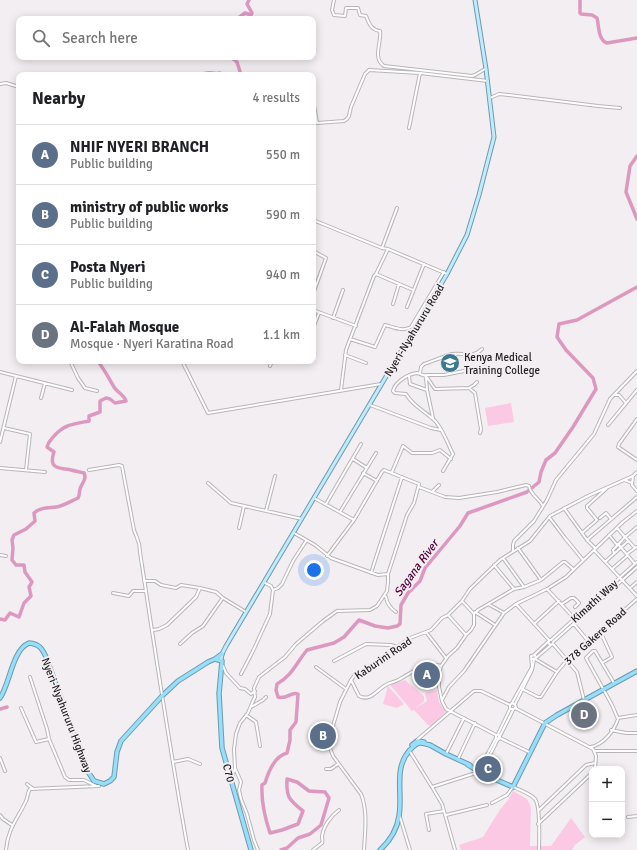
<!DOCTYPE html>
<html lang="en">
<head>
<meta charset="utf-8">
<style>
	:root { --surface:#fff; --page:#f2f2f2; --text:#202124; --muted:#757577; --line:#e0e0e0; --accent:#1a73e8 }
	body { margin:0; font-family:Signika,sans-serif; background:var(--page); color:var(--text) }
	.controls { position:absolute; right:12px; bottom:12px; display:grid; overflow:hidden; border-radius:8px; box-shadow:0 2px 10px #0003 }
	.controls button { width:36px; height:36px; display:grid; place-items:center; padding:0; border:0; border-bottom:1px solid var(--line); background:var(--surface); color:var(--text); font:20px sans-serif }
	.you { position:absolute; left:314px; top:570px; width:14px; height:14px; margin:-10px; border:3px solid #fff; border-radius:50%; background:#1a73e8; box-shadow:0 0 0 6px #1a73e833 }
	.badge { display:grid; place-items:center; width:26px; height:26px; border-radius:50%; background:var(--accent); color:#fff; font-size:13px; font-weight:700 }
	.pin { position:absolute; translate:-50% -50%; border:2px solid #fff; box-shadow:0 1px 4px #0006 }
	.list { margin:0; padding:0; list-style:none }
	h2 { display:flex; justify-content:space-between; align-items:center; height:52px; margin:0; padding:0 16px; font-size:17px }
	h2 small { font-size:13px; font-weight:400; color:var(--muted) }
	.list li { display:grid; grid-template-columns:26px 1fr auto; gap:12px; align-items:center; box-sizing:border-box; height:60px; padding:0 16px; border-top:1px solid var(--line) }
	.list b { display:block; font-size:15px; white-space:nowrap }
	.list p { margin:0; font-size:13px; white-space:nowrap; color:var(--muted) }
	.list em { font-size:13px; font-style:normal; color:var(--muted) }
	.icon { flex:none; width:22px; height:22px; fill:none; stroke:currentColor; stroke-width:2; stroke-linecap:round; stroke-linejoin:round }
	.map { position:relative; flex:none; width:637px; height:850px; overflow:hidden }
	.search { position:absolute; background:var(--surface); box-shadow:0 2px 10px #0003; left:16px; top:16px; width:300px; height:44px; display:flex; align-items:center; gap:10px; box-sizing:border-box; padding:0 14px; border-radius:8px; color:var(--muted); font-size:15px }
	.panel { position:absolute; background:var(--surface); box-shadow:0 2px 10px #0003; left:16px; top:72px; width:300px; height:292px; border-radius:8px }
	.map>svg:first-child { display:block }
	.green { fill:#fcc9e5 }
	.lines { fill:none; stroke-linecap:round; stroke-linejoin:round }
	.river { stroke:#dd98c0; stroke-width:3.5 }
	.minor-casing { stroke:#b9b5b7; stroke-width:4 }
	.major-casing { stroke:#6d9bae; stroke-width:5 }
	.highway-casing { stroke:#6d9bae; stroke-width:5.5 }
	.minor { stroke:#fff; stroke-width:2 }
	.major { stroke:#c0ebfc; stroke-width:3 }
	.highway { stroke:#96defa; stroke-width:3.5 }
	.labels { text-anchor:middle; stroke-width:4; stroke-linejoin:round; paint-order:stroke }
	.street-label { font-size:11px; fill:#211f20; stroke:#f3eef1 }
	.poi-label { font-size:11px; fill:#211f20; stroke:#f3eef1; text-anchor:start }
	.water-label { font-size:12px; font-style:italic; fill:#53003b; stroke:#f3eef1 }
</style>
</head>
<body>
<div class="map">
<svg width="637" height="850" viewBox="0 0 637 850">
	<rect width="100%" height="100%" fill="#f3eef1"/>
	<path class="green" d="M 511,403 L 514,422 L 488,426 L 485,408 Z
		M 405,680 L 424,696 L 424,701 L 416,708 L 427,701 L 425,693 L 437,690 L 439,702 L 446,712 L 431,726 L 428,725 L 414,710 L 412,711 L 390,685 Z
		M 388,686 L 404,704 L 397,708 L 383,704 Z
		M 513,791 L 527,799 L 531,807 L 530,846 L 551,846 L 571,818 L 585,837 L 575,845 L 572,850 L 461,850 L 459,845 L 483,837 L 499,811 L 508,800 Z"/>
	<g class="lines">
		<path class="river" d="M 580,0 L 580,13 L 581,14 L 592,15 L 597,18 C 599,26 598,40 607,43 L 637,38
			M 237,19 L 245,13 L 251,15 L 252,13 L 247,4 L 249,0
			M 231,57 L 237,62 L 241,75
			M 201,75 C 208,70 213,75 220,73 L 224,75
			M 637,156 L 630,166 L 626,192 L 637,219
			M 0,619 L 5,620 L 10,613 L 19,617 L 24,603 L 31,596 L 29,587 L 32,582 L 25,572 L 24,565 L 16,565 L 12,560 L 13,548 L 12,540 L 14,535 L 26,529 L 35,521 L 34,513 C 41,507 48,508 56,507 C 63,506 71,501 78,498 C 80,495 79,492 80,489 C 82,482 87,480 84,473 C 80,472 75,471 71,470 C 59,468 48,469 54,452 L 47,447 C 48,442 51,440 54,436 C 65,424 74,424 89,421 L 89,416 L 100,412 L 100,401 L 106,398 L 110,399 L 115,403 L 126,401 C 125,396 117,392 114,387 C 110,381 103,366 97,361
			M 0,709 L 7,707
			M 281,850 L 287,848 L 298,838 L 310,834 L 321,825 L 329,798 L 325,792 L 309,791 L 297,782 L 287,779 C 286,797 289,800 303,811 L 298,824 L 282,830 L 270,833 C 265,818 261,802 262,785 L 265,783 C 268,773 275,756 287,753 L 290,740 L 290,730 L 296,722 L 298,694 C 291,691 287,700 278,697 L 276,690 L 277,684 C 292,676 297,662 307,650 L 334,643 L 344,637 L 359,620 L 375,626 L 388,628 L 397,626 L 400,624 L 401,605 L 408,593 L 420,581 L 425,568 L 460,526 L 468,513 L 527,492 L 539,482 L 541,472 L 546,460 L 555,453 L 573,427 L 596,389 L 593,378 L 566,350 L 557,337 L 559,324 L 577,320 L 637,287"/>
		<defs>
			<path id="minor" d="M 334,0 L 332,10 L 334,15 L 345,16 L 346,8 L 358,8 L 360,15 L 366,16 C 369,23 371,30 380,31 C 382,42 372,58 384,66 L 472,76 L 475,75 L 485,69
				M 0,84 L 6,83 L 19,87
				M 490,98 L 499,94 L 509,95 L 598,106 L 620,108
				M 313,99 L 317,123 L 344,121 L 347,119 L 349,116 L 351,107 L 365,74 L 369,70 L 420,73
				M 409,128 L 420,73 L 488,81
				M 313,220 L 382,248 L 388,249 L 447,274
				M 382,248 L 397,208
				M 388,249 L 376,274 L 413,290
				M 313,251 L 326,258 L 313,294
				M 393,304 L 399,284
				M 407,307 L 424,264
				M 313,310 L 356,326
				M 333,318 L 343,290
				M 313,328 L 319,313
				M 350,339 L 375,347 L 385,325 C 394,327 402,332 411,327 L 444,272
				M 345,355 L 366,363
				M 70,361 L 78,378 L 85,388 L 97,391
				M 182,361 L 208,413 L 381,384
				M 270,366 L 272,361
				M 0,372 L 72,390
				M 420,373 L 421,367 L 424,364 C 433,361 442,357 452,354 C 463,352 472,359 482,349
				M 426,375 L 444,375 L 484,367
				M 409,376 L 410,384 L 427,390
				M 426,377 L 427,390 L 433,418
				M 469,388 L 475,393 L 481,429 L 480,433
				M 341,390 L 346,350 L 374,276 L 376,274
				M 615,395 L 619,395 L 626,403
				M 41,398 L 45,383
				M 370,405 L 431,428 L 441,430
				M 637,419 L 619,444 L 618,447 L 637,460
				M 608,425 L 637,390
				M 4,428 L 30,434 L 26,470
				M 0,442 L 16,376
				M 353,459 L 367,468
				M 0,468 L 45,472
				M 89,470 L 119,465 L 122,466 L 134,530 C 137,539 140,541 140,552 C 155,651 170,751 188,850
				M 443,471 L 453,454 C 448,445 442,426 433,419 C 424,411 412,405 406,394 L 395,393 L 393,391 C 395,382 408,374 417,373 L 426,376 L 435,389 L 469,388 L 474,385 L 477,382
				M 392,472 L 403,446 L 412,453 L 432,453 L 440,450 L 451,459
				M 363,473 L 377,481
				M 633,476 L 632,485 L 637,491
				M 624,480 L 632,483
				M 208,483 L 231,503 L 302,519
				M 419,487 L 445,497 L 459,498 L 497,492 L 526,485 L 529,486 C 531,496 539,498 543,506
				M 433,491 L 439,485
				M 326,504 L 361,444
				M 564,508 L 587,540 L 595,548
				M 266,511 L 275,476
				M 340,512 L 376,453
				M 549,517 L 565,538 L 583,560
				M 600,518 L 606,513 L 611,519
				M 239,528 L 244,506
				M 617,528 L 625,537 L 637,527
				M 294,533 L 315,545 L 331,558 L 378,575 L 388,574 L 407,515 L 414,503 L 419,484 L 384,470 L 382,472 L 354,520 L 314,498
				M 582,533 L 597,520 L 587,508 L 587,506 L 607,488
				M 609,535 L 617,545
				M 587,540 L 637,497
				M 618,544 L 635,564
				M 518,548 L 541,580
				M 594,550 L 623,522 L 637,511
				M 513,551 L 513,545 L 514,541 L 534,521 L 547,500 L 556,480 L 594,434 L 610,399 L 637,371
				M 614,553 L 613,550 L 625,537 L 635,548 L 637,547
				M 627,554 L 635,548
				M 0,555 L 6,556
				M 327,556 L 354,520
				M 503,558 L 524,587
				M 605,562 L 628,541
				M 494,565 L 514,589
				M 612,569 L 627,556
				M 371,573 L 402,477
				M 144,581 L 155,581 L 161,585 L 176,588 L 181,585 L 200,588
				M 630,588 L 637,582
				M 547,589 L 575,619
				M 273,590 L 278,588 L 282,584 L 293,561 L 306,541
				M 113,593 L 129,596 L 133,591 L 146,591
				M 385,596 L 386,597 C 387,604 390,608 396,612
				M 462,601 L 474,614
				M 488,604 L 504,613
				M 516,604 L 549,640
				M 562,604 L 571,598 L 574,598 L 579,603 L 575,607
				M 475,612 L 495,625
				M 448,615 L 466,635
				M 534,624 L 559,601
				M 574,624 L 588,641
				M 153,630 L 159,629 L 167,625 L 196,597 L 200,588 L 216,592 L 223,598 L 246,612
				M 600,631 L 612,657 L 602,663
				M 426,632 L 446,658
				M 551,640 L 637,562
				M 548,642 L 550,645 L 553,644
				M 553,642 L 637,567
				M 180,644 L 192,633 L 203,626 L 222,599
				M 553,644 L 577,672 L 584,700
				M 534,655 L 550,640
				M 537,657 L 551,645
				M 535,659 L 557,672
				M 334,661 L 366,644 L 391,645 L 397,647
				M 223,666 L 226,673 L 240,688 L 245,689 L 251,694 L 255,691
				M 316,667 L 346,689
				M 241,674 L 253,651 L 270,614 L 273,590 L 271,586 L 265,583
				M 30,677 L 47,729 L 49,739 L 65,777 L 69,780 L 84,780 L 96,786
				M 351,680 L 359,696 C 371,702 376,690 386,685 C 390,682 396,682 400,679 C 413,672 425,661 441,666
				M 522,689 L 538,697 L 541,697 L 557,672 L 567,660 L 637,599
				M 442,700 L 449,687 L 464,671 L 504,613 L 516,604 L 547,589 L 566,577 L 594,550 L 637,596
				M 512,703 L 532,667 L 531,656 L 535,655 L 536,658 L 532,659
				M 515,704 L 532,670 L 534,660
				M 251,707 L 263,700 L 266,697
				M 21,708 L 36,742 L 49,739
				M 515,708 L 593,749 L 596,756 L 595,769
				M 246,715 L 256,722 L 260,746
				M 618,718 L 637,715
				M 611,730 L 626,733 L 637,733
				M 498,734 L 510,709 L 510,705 L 512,703 L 515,705 L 516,707 L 514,709 L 510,709
				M 496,735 L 446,709 L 442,701 L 439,687 L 439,674 L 441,666 L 448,656 L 457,648 L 466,635 L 471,630 L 474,625 L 474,614 L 478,610 L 514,589 L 524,587 L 541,580 L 563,562 L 565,562 L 573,569
				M 500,736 L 513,710
				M 500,738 L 529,752
				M 417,740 L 474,691 L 481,691 L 510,705
				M 591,747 C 604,744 614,731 618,719 L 612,705 L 586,658 L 593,651 L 595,651 L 614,683
				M 409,750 L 432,787 L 442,804 L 455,850
				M 595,751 L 637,751
				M 446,754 L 464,718
				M 0,758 L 5,771
				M 458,759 L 475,723
				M 173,762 L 188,759 L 200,764
				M 235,768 L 241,782 L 239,790 L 241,799 L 247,814 L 254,840 L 258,850
				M 326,769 L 331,769 L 338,764
				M 477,771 L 480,768 L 496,738 L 496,735 L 499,735 L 499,739 L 496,738
				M 231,780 L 235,768 L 234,749 L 236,734 L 240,723 L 248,713 L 253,701 L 255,697 L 254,688 L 259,677 L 285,657 L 296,644 L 323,621 L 337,611 L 370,610 L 377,606 L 387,591 L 388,582 L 388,574
				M 27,784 L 32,788
				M 432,787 L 482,771 L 498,739
				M 492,803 L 507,795 L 513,787 C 520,790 529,793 535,799 C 541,807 539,839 539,850
				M 539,810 L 586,765 L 595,763
				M 0,815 L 3,819 L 12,825
				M 446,815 L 487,805
				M 400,817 L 410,850
				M 628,817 L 637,816
				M 538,824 L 592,773
				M 429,830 L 426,814 L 444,811
				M 6,850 C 8,828 17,820 26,801 C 28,797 27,793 30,789 L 99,786
				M 313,850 L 322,843 C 323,841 322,839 322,837 C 323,826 331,816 339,810
				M 364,850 C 365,832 368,811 361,794 L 333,756 L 328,743 L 340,702 L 351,680 L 354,676 L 371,669 L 397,647 L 410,638 L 431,630 L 442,618 L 448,615 L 462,601 L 470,589 L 500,560 L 530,541 L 550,516 L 588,496 L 633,476 L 637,472"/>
			<path id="major" d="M 221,660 L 222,654 L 226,646 L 447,274 L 467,235 L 479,195 L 494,137 L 486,69 L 475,0"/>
			<path id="highway" d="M 215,659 L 222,654
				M 219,693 L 222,748 L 251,850
				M 0,698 C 10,684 12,650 29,643 C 39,644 42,648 46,657 L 87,770 L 94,781 L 104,784 L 110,781 L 114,777 L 117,752 L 121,741 L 163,695 L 178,681 L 208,662 L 215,659 L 222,661 L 219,694
				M 412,745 L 417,741 L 424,742
				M 430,745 L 446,754 L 470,765
				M 468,765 L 483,774 L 513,787 L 545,723 L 557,715 L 637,671
				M 380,850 C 391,840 397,830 399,816 C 403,793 393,768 410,750 C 418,741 421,742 432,746"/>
		</defs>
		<use href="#minor" class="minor-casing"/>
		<use href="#major" class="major-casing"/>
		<use href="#highway" class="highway-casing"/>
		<use href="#minor" class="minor"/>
		<use href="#major" class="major"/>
		<use href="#highway" class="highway"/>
	</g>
	<defs>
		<symbol id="university-disc" viewBox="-11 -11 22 22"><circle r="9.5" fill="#3c798f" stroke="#f3eef1"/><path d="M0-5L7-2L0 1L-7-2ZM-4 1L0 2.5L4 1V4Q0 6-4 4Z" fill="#fff"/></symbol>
	</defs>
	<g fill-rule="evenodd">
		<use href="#university-disc" x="439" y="352" width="22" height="22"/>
	</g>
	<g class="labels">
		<g class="street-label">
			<text transform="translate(414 330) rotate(-59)" y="4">Nyeri-Nyahururu Road</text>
			<text transform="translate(594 601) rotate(-42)" y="4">Kimathi Way</text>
			<text transform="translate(595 636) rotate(-42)" y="4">378 Gakere Road</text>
			<text transform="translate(383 658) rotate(-34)" y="4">Kaburini Road</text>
			<text transform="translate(67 715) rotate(69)" y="4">Nyeri-Nyahururu Highway</text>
			<text transform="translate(229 773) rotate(75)" y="4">C70</text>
		</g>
		<g class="poi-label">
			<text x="464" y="361">Kenya Medical<tspan x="464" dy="13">Training College</tspan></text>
		</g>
		<g class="water-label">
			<text transform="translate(416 568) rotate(-54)" y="4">Sagana River</text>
		</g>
	</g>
</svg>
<div class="controls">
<button>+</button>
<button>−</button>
</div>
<div class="you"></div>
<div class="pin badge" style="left:427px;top:675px;background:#5c6f8a">A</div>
<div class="pin badge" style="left:323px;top:736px;background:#5c6f8a">B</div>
<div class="pin badge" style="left:488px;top:769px;background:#5c6f8a">C</div>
<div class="pin badge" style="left:584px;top:715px;background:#6b7280">D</div>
<div class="search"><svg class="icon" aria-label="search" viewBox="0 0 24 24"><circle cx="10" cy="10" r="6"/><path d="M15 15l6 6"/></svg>Search here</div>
<section class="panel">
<h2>Nearby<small>4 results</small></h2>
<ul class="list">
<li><span class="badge" style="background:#5c6f8a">A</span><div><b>NHIF NYERI BRANCH</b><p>Public building</p></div><em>550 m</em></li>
<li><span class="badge" style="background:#5c6f8a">B</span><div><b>ministry of public works</b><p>Public building</p></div><em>590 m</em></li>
<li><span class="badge" style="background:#5c6f8a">C</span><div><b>Posta Nyeri</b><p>Public building</p></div><em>940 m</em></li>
<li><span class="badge" style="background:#6b7280">D</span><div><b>Al-Falah Mosque</b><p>Mosque · Nyeri Karatina Road</p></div><em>1.1 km</em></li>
</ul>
</section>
</div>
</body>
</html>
